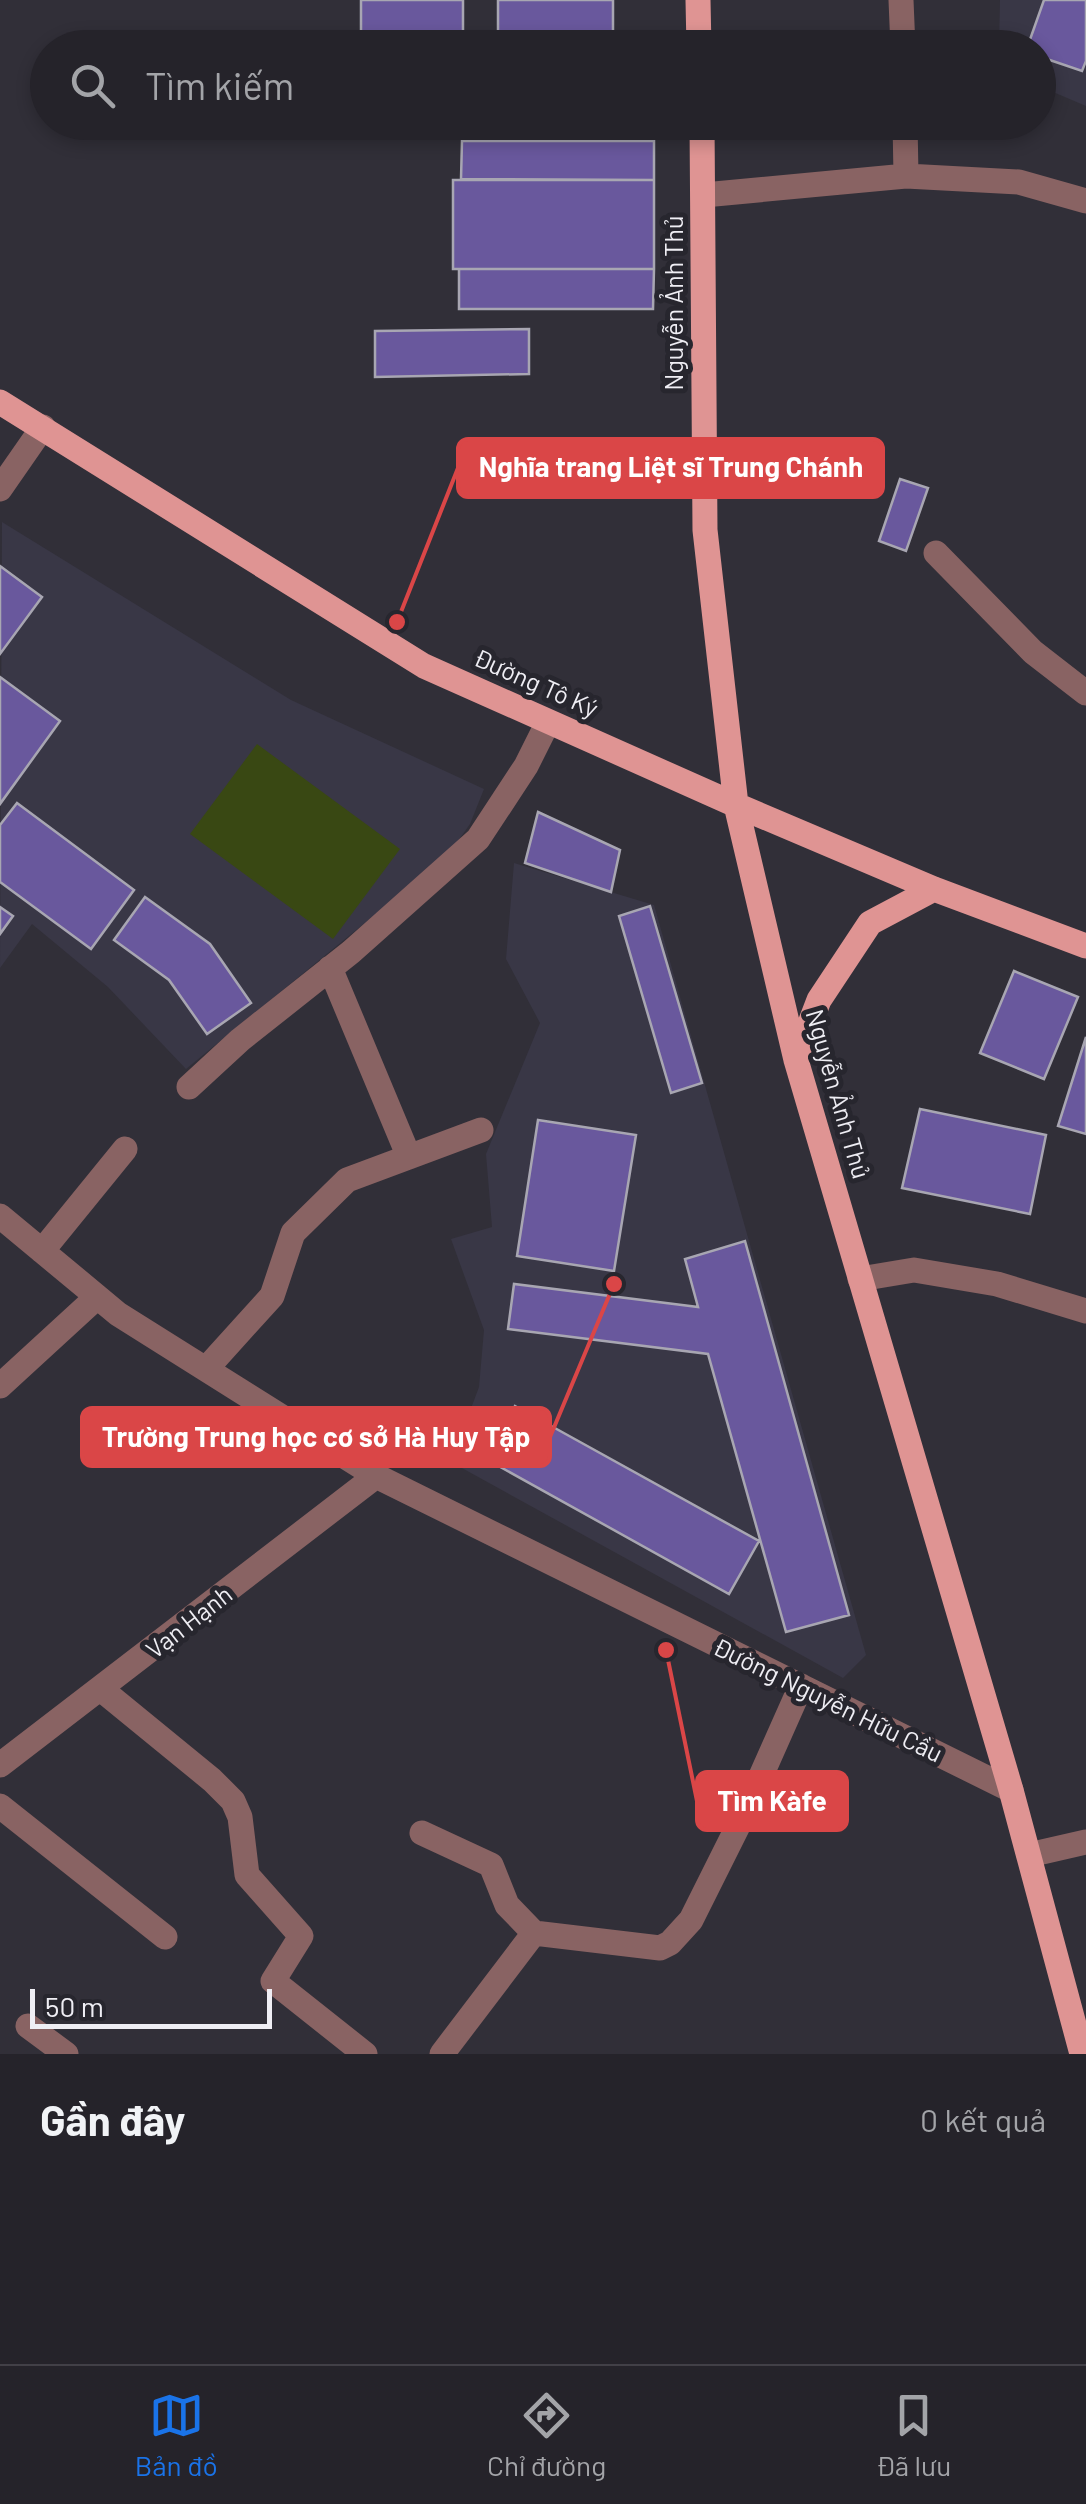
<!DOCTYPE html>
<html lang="vi">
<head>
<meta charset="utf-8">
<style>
	:root { --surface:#25232a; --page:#312f36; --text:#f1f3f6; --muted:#a3a4a8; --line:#424047; --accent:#1a73e8 }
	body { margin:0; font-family:Barlow,sans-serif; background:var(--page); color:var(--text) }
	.scale { position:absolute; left:30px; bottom:25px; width:242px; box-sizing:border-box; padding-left:10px; border:5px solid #efeef4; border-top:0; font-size:28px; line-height:35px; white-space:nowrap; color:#efeef4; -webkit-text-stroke:8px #27262e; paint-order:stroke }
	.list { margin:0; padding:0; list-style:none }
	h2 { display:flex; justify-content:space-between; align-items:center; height:130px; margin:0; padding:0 40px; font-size:42px }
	h2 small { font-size:32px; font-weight:400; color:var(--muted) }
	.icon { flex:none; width:55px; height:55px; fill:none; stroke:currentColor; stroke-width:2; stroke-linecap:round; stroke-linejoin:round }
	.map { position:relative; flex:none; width:1086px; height:2054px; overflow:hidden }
	.search { position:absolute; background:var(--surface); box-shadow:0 5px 15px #0003; left:30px; right:30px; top:30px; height:110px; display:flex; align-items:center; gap:25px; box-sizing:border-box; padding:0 35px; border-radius:55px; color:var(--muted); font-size:38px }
	.sheet { height:310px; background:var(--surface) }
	nav { display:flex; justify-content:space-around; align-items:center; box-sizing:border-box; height:140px; border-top:2px solid var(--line); background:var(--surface); font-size:28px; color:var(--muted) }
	nav a { display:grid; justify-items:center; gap:5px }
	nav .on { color:var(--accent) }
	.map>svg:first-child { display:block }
	.built { fill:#393746 }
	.green { fill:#394813 }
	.building { fill:#69589d; stroke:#a8a6b2; stroke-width:2.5 }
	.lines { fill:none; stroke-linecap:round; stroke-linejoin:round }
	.minor { stroke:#896363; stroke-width:25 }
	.major { stroke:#df9493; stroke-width:25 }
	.labels { text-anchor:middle; stroke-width:10; stroke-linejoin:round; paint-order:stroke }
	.street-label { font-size:25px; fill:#efeef4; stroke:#27262e }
	.leader { fill:none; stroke:#da4647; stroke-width:4 }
	.callout-dot { fill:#da4647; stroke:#27262e; stroke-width:4 }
	.callout { fill:#da4647; stroke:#da4647; stroke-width:4 }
	.callout-label { font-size:28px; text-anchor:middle; font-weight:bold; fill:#fff }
</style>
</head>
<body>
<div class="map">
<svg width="1086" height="2054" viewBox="0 0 1086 2054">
	<rect width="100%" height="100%" fill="#312f38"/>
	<path class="built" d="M 1000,0 L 1086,0 L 1086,106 L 1039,86 L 1038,48 L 999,48 Z
		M 2,522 L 291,700 L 484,789 L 470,824 L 448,855 L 186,1069 L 108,987 L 32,924 L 0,968 Z
		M 514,863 L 654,905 L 866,1655 L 843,1678 L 451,1462 L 479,1387 L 484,1330 L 451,1239 L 492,1227 L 486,1154 L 540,1023 L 506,959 Z"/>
	<path class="green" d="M 257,744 L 400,849 L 333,939 L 190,834 Z"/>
	<path class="building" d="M 361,0 L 463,0 L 463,48 L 361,48 Z
		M 498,0 L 613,0 L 613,44 L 498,44 Z
		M 1044,0 L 1086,0 L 1086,61 L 1082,71 L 1038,56 L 1038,48 L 1027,48 Z
		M 462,141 L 654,141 L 654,180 L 461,179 Z
		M 453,180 L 654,180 L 654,269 L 453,269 Z
		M 459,269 L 654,269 L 653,309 L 459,309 Z
		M 529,329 L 529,374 L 375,377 L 375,331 Z
		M 900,479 L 928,488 L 906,551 L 879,541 Z
		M 0,566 L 42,597 L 0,654 Z
		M 0,677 L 60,721 L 0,804 Z
		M 17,803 L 134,890 L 91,949 L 0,882 L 0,825 Z
		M 538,812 L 620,850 L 611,892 L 525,863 Z
		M 145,897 L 210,944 L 251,1003 L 207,1034 L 169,980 L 114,940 Z
		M 650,906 L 702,1083 L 671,1093 L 619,916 Z
		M 0,907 L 13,916 L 0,934 Z
		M 1014,971 L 1078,997 L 1044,1079 L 980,1053 Z
		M 1086,1037 L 1086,1134 L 1058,1126 Z
		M 920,1109 L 1046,1135 L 1030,1214 L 902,1188 Z
		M 538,1120 L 636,1135 L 614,1271 L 517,1256 Z
		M 745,1241 L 849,1615 L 786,1632 L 708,1354 L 508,1329 L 514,1284 L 698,1307 L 685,1259 Z
		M 515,1406 L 759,1541 L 729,1594 L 486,1459 Z"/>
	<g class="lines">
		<path class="minor" d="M 901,0 L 903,48
			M 905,122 L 906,176
			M 704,195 L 906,176 L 1019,182 L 1086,201
			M 0,489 L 43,427
			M 936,553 L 1033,652 L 1086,693
			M 330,968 L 409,1157
			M 189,1087 L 240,1040 L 351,952 L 478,839 L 526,766 L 548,722
			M 0,1216 L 118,1314 L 376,1476 L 1011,1790
			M 42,1251 L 125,1149
			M 860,1279 L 914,1270 L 997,1284 L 1086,1311
			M 206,1369 L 272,1296 L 293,1233 L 347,1180 L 481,1130
			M 0,1386 L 97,1297
			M 102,1690 L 212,1780 L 233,1801 L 240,1817 L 247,1875 L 301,1936 L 273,1981 L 365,2054
			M 0,1765 L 376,1476
			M 0,1806 L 165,1937
			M 422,1833 L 491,1865 L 507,1905 L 534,1933
			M 1029,1855 L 1086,1842
			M 28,2026 L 66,2054
			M 442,2054 L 534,1933 L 660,1948 L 670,1943 L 691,1920 L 745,1812 L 801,1686"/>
		<path class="major" d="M 698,0 L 699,48
			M 702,122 L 705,530 L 736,805 L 796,1060 L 1011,1790 L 1082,2054
			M 0,402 L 424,666 L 736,805 L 934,889 L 1086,946
			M 796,1060 L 819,1000 L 870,923 L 934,889"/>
	</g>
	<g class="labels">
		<g class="street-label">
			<text transform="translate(674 303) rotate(-90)" y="9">Nguyễn Ảnh Thủ</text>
			<text transform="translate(536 683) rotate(24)" y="9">Đường Tô Ký</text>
			<text transform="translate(838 1094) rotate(74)" y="9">Nguyễn Ảnh Thủ</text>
			<text transform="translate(189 1622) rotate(-38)" y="9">Vạn Hạnh</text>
			<text transform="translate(828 1700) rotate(26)" y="9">Đường Nguyễn Hữu Cầu</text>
		</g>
	</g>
	<path class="leader" d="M397 622L458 468M614 1284L550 1437M666 1650L697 1801"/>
	<g class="callout-dot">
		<circle cx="397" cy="622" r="10"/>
		<circle cx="614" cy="1284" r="10"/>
		<circle cx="666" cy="1650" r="10"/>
	</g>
	<g class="callout">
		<rect x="458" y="439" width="425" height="58" rx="10"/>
		<rect x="82" y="1408" width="468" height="58" rx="10"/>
		<rect x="697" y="1772" width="150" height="58" rx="10"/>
	</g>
	<g class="callout-label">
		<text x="671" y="477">Nghĩa trang Liệt sĩ Trung Chánh</text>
		<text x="316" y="1447">Trường Trung học cơ sở Hà Huy Tập</text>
		<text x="772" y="1811">Tìm Kàfe</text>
	</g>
</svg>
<div class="scale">50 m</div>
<div class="search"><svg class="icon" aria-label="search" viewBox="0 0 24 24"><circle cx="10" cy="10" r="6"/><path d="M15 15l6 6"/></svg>Tìm kiếm</div>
</div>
<section class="sheet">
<h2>Gần đây<small>0 kết quả</small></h2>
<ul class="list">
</ul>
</section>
<nav>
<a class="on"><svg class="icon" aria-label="map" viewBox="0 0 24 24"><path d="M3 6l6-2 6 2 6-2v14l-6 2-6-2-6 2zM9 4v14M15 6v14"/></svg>Bản đồ</a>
<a><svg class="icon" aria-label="directions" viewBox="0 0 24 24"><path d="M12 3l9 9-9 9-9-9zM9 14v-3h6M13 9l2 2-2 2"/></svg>Chỉ đường</a>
<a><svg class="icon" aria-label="saved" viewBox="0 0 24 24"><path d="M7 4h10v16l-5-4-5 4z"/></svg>Đã lưu</a>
</nav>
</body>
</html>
